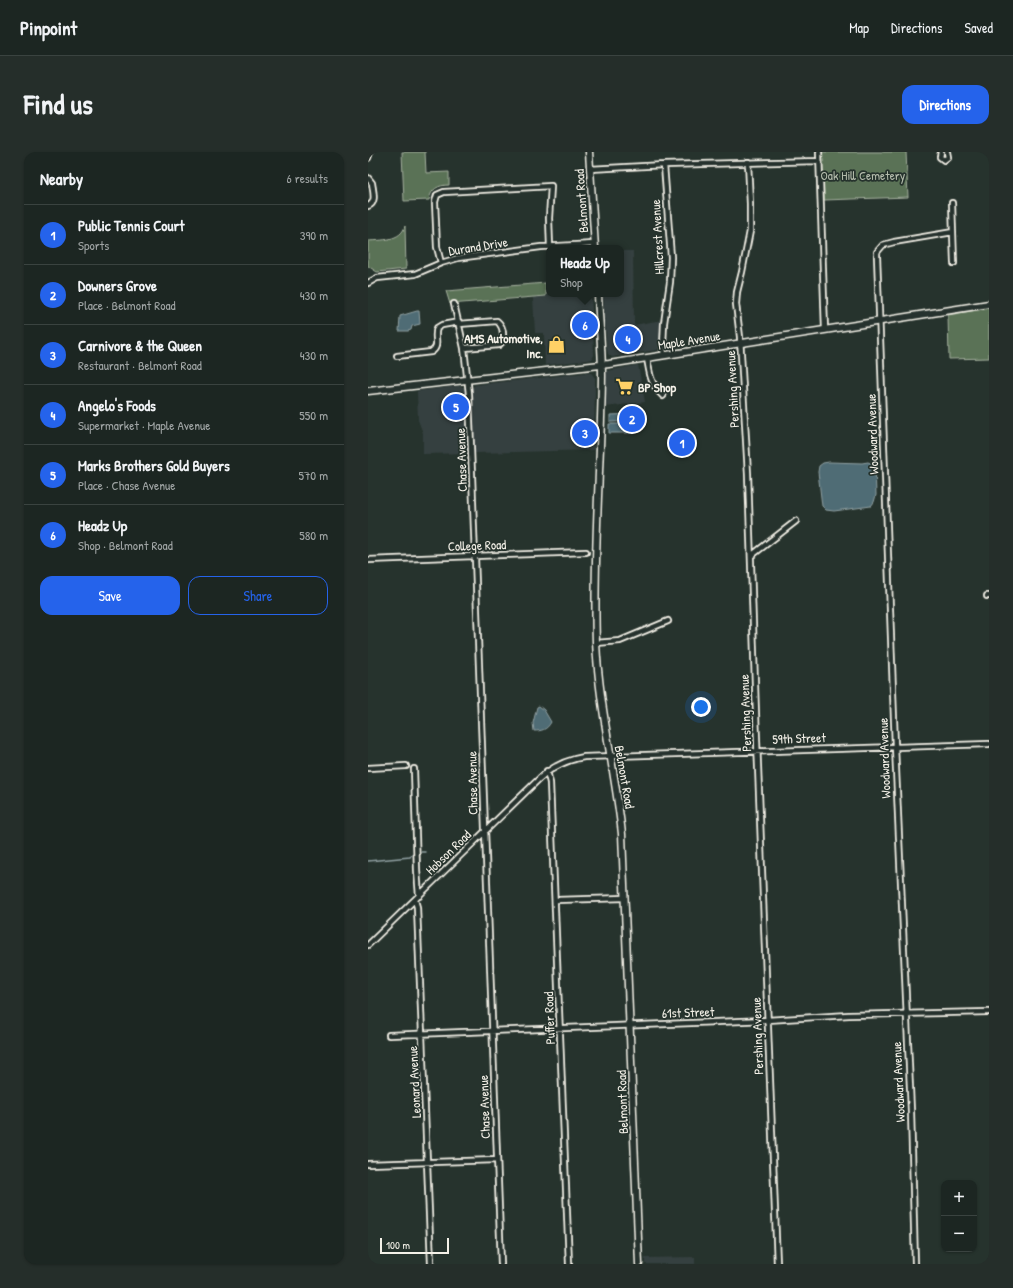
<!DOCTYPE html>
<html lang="en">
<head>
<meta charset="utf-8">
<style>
	:root { --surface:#1c2622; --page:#252e2a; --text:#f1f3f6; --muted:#a0a5a5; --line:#3a4340; --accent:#2563eb }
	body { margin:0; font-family:"Patrick Hand",sans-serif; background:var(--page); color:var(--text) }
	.controls { position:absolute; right:12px; bottom:12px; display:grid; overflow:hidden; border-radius:8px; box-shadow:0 1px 3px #0004 }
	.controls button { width:36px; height:36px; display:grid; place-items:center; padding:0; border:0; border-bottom:1px solid var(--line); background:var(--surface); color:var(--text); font:20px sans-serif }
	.scale { position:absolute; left:12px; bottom:10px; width:69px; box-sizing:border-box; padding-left:4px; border:2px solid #f4f1e8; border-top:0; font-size:11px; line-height:14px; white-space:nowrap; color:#f4f1e8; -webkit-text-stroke:3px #26332d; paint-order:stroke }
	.you { position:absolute; left:333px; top:555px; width:14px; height:14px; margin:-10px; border:3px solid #fff; border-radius:50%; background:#1a73e8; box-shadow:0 0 0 6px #1a73e833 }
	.badge { display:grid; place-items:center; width:26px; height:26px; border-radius:50%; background:var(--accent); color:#fff; font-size:13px; font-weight:700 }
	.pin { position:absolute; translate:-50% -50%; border:2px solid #fff; box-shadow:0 1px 4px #0006 }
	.popup { position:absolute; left:178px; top:93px; width:78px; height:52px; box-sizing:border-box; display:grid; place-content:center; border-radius:8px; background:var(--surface); filter:drop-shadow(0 1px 3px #0005); font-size:13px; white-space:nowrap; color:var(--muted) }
	.popup b { font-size:15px; color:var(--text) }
	.popup::after { content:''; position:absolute; left:50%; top:100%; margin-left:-8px; border:8px solid transparent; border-top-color:var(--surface) }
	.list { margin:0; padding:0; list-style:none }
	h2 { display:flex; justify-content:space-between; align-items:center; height:52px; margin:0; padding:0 16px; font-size:17px }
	h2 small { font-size:13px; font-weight:400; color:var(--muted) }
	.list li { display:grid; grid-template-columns:26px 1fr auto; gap:12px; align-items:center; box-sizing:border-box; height:60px; padding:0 16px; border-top:1px solid var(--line) }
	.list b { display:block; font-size:15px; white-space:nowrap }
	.list p { margin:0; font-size:13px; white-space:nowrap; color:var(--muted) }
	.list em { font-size:13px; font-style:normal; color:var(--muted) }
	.actions { display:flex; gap:8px; padding:12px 16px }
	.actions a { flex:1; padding:9px 0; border:1px solid var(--accent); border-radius:12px; text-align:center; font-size:14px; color:var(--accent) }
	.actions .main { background:var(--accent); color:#fff }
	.map { position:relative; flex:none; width:621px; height:1112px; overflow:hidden; border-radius:12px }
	header { display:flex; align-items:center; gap:24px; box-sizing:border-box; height:56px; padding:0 20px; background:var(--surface); border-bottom:1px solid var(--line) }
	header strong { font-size:19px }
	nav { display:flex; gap:22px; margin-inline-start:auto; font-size:14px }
	.intro { display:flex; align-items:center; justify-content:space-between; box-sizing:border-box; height:96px; padding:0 24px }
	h1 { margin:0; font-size:28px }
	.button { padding:10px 18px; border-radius:12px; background:var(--accent); color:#fff; font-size:14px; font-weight:700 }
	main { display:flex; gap:24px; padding:0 24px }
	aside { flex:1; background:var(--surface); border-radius:12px; box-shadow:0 1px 3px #0004 }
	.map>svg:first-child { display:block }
	.built { fill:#364141 }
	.green { fill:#5a7257; stroke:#a7b2a0 }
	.water { fill:#4f6c75; stroke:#91a1a3 }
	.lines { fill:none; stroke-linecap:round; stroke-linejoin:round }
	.stream { stroke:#91a1a3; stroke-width:1.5 }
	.minor-casing { stroke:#f4f1e8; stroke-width:8 }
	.secondary-casing { stroke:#f4f1e8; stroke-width:9 }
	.minor { stroke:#26332d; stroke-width:4.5 }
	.secondary { stroke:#26332d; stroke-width:6 }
	.labels { text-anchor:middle; stroke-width:3.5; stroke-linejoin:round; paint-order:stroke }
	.park-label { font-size:13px; fill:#b6beae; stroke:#26332d }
	.street-label { font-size:13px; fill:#f4f1e8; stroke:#26332d }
	.poi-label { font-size:13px; font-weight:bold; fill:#f4f1e8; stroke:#26332d; text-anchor:end }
</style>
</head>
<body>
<header>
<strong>Pinpoint</strong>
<nav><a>Map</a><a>Directions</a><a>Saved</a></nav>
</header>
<div class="intro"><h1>Find us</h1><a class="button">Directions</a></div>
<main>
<aside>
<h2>Nearby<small>6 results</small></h2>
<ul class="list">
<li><span class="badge">1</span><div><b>Public Tennis Court</b><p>Sports</p></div><em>390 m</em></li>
<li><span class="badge">2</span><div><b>Downers Grove</b><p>Place · Belmont Road</p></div><em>430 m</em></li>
<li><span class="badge">3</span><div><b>Carnivore &amp; the Queen</b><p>Restaurant · Belmont Road</p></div><em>430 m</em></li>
<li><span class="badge">4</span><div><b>Angelo's Foods</b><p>Supermarket · Maple Avenue</p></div><em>550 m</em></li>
<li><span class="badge">5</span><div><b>Marks Brothers Gold Buyers</b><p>Place · Chase Avenue</p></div><em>570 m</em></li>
<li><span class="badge">6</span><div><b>Headz Up</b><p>Shop · Belmont Road</p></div><em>580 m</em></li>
</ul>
<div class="actions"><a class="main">Save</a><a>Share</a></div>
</aside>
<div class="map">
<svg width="621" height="1112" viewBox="0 0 621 1112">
	<rect width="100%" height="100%" fill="#26332d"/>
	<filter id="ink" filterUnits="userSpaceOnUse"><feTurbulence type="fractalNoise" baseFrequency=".025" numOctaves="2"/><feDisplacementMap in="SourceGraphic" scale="8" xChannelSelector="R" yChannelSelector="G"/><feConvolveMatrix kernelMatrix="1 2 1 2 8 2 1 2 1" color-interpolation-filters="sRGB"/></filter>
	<g filter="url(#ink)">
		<path class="built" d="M 253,99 L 265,99 L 266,173 L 294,168 L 292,195 L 289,198 L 244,205 L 240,202 L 239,198 L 235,142 L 253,142 Z
			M 202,142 L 223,142 L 226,203 L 224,207 L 220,208 L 177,213 L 176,181 L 167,181 L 165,145 Z
			M 270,213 L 277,250 L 237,255 L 239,219 Z
			M 215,221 L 223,221 L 227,226 L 226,298 L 106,301 L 104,239 L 104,236 L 107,233 Z
			M 91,234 L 96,235 L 98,239 L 100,301 L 55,302 L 55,281 L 50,268 L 49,239 Z
			M 327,1105 L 327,1112 L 277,1112 L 277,1106 Z"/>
		<path class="green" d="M 34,0 L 57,0 L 58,21 L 81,20 L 81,33 C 70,33 63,37 61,48 L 36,49 Z
			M 454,0 L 538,0 L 540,45 L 456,48 Z
			M 37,74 L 38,117 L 9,120 L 0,114 L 0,89 C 13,88 33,89 37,74 Z
			M 178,131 L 178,144 L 82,152 L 78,139 Z
			M 621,156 L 621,206 L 581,207 L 580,163 Z
			M 305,279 L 322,279 L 322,303 L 305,303 Z"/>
		<path class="water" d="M 49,159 L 51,159 L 52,172 L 44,174 L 43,178 L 40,179 L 31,179 L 32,164 Z
			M 267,262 L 267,269 L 242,270 L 242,263 Z
			M 241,272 L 267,272 L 267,281 L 241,281 Z
			M 461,310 L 494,311 L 500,310 L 507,313 L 508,343 L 506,350 L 503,354 L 466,359 L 458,358 L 454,354 L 450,320 L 451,314 L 455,311 Z
			M 171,554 L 176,558 L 183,570 C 179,578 173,579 166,579 L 165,571 L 169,555 Z"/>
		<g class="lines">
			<path class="stream" d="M 53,700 L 57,700
				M 0,709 L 42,705 L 44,702"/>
			<defs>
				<path id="minor" d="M 451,0 L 457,178
					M 573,0 L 572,5 L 576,8 L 580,5 L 579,0
					M 0,6 L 2,0
					M 380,10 L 382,52 L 382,79 L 374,120 L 369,140 L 368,152 L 372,185 L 380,322 L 388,562 L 409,1112
					M 296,13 L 303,105 L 302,130 L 296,171 L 295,194 L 296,203
					M 222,17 L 296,13 L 451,9
					M 0,26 L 4,31 C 5,39 9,51 0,54
					M 584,51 L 586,111
					M 73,111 L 69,95 L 67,50 L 69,43 L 76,40 L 183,34 L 181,66 L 182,95
					M 0,131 L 9,126 L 47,122 L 73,111 L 90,106 L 173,95 L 226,92
					M 86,152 L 96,196 L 101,242 L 133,1112
					M 91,172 L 129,169 C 135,174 136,182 134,190 L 131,193 L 96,196
					M 29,204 L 63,200 C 73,194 65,185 69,176 L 74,173 L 91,170
					M 279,206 C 282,223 282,231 295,244
					M 383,404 L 428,369
					M 0,408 L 218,400
					M 619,444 L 621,444
					M 228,491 L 252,489 L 300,469
					M 0,616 L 38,614
					M 46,617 L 49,718 L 51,744
					M 179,619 L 182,631 L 201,1112
					M 47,748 L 49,755 L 63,1112
					M 188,748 L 257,746
					M 0,793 L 172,626 C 185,614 198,608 216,605 L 621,592
					M 21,883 L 399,868 L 481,863 L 621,860
					M 0,1012 L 129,1008
					M 547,1112 L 543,959 L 527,594 L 509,104 L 509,100 L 515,93 L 526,90 L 585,80"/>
				<path id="secondary" d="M 221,0 L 227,96
					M 230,142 C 231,169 234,196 234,224 C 233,312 225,401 228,490 C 231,555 247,617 254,682 L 271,1112
					M 0,239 L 241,212 L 621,152"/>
			</defs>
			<use href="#minor" class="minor-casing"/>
			<use href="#secondary" class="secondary-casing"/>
			<use href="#minor" class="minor"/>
			<use href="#secondary" class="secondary"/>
		</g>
	</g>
	<defs>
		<symbol id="shop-bare" viewBox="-9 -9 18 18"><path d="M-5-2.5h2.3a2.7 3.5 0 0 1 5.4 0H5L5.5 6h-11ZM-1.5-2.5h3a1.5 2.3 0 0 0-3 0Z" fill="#ffd166" stroke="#26332d" stroke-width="2.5" paint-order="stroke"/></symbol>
		<symbol id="supermarket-bare" viewBox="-9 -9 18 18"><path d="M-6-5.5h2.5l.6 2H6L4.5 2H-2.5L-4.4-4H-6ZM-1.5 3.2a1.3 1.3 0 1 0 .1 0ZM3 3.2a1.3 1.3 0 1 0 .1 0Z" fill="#ffd166" stroke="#26332d" stroke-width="2.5" paint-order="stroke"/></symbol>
	</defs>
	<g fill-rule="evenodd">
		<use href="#shop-bare" x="176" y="180" width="25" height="25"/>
		<use href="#supermarket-bare" x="244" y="222" width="25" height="25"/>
	</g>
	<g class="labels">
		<g class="park-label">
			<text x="495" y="28">Oak Hill Cemetery</text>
		</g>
		<g class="street-label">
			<text transform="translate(213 49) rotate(-94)" y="5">Belmont Road</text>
			<text transform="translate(289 85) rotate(-93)" y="5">Hillcrest Avenue</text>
			<text transform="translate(110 94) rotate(-9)" y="5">Durand Drive</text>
			<text transform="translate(321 188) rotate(-9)" y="5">Maple Avenue</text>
			<text transform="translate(364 237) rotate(-93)" y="5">Pershing Avenue</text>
			<text transform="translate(504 282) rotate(-92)" y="5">Woodward Avenue</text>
			<text transform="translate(93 308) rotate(-92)" y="5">Chase Avenue</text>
			<text transform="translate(109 393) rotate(-2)" y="5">College Road</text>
			<text transform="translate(377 561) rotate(-92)" y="5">Pershing Avenue</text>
			<text transform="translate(431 586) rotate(-2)" y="5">59th Street</text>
			<text transform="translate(516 606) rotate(-92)" y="5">Woodward Avenue</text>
			<text transform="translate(257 625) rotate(80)" y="5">Belmont Road</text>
			<text transform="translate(104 631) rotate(-91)" y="5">Chase Avenue</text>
			<text transform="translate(80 700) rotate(-44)" y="5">Hobson Road</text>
			<text transform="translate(320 860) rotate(-2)" y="5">61st Street</text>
			<text transform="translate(181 866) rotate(-92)" y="5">Puffer Road</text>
			<text transform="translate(389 884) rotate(-92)" y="5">Pershing Avenue</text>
			<text transform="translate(46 930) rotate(-93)" y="5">Leonard Avenue</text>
			<text transform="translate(530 930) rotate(-93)" y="5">Woodward Avenue</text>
			<text transform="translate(254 950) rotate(-92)" y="5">Belmont Road</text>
			<text transform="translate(116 955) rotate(-92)" y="5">Chase Avenue</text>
		</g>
		<g class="poi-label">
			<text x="175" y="191">AMS Automotive,<tspan x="175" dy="15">Inc.</tspan></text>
			<text x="270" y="240" text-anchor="start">BP Shop</text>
		</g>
	</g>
</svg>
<div class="controls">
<button>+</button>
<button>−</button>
</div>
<div class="scale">100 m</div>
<div class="you"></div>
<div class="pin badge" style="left:314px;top:291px">1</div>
<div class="pin badge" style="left:264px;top:267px">2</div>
<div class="pin badge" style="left:217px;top:281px">3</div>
<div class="pin badge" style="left:260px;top:187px">4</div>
<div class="pin badge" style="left:88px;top:255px">5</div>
<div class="pin badge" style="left:217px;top:173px">6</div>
<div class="popup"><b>Headz Up</b>Shop</div>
</div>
</main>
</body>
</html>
